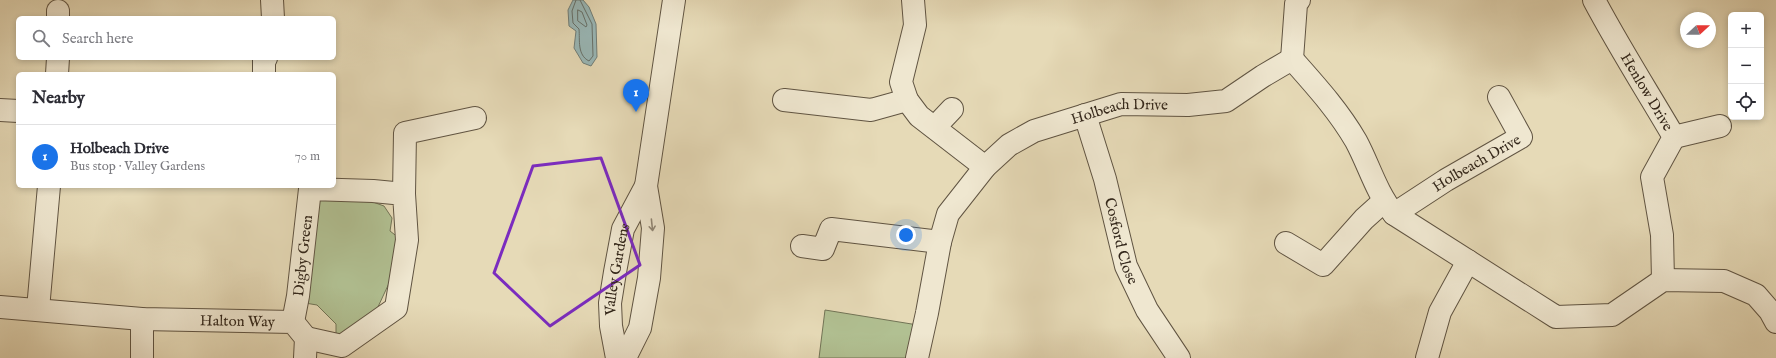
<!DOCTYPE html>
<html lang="en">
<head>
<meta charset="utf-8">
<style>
	:root { --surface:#fff; --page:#f2f2f3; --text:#2b2b33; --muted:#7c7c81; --line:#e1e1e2; --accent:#1a73e8 }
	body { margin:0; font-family:"IM FELL English",serif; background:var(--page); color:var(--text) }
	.controls { position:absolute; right:12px; top:12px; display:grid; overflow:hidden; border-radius:6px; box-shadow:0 2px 6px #0003 }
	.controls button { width:36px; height:36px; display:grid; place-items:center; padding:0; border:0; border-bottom:1px solid var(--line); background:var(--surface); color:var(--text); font:20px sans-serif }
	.compass { position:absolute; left:1680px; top:12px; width:36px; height:36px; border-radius:50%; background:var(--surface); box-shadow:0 2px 6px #0003; rotate:69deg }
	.you { position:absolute; left:906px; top:235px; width:14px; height:14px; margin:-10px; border:3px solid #fff; border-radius:50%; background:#1a73e8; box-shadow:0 0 0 6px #1a73e833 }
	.badge { display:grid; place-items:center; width:26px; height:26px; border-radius:50%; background:var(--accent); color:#fff; font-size:13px; font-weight:700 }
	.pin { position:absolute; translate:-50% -33px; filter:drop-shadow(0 1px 2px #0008) }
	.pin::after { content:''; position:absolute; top:21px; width:14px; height:12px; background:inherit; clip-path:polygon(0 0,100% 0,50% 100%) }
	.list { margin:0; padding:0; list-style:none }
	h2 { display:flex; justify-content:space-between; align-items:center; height:52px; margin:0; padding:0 16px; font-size:17px }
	h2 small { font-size:13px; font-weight:400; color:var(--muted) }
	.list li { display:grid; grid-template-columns:26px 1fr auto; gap:12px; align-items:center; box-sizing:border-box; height:64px; padding:0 16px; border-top:1px solid var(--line) }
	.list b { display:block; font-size:15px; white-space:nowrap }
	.list p { margin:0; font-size:13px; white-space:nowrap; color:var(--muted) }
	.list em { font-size:13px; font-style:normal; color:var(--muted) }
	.icon { flex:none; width:22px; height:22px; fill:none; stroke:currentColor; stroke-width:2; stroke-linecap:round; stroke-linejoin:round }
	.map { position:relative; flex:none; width:1776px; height:358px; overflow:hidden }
	.search { position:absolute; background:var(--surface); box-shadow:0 2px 6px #0003; left:16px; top:16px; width:320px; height:44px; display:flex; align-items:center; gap:10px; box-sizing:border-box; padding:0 14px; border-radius:6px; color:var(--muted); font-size:15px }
	.panel { position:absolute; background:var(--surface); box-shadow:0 2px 6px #0003; left:16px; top:72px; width:320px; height:116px; border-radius:6px }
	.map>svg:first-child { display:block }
	.green { fill:#b1c092; stroke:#727456 }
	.water { fill:#99b8b8; stroke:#707e79 }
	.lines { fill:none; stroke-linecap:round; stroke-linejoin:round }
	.shore { stroke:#66706a; stroke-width:1 }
	.street-casing { stroke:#605442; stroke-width:24 }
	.street { stroke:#efe7d0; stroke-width:22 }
	.oneway { stroke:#918776 }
	.marked { fill:none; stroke:#7b2cbf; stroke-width:3; stroke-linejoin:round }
	.labels { text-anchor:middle; stroke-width:4; stroke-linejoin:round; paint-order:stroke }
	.street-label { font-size:15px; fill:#33271b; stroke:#efe7d0 }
</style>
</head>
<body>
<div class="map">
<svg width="1776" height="358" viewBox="0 0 1776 358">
	<rect width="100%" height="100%" fill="#e6dab7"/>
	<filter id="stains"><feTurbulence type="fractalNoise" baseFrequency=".005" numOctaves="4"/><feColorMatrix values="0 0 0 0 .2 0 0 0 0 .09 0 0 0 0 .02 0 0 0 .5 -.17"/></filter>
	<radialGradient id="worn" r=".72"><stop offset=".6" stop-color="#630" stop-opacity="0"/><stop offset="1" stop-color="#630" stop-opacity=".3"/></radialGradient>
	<path class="green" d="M 359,197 L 384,206 L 392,218 L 390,231 L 399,238 L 391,279 L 377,309 L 343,336 L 336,335 L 336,324 L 317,305 L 305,303 L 318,200 Z
		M 825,310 L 924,326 L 917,358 L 819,358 Z"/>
	<path class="water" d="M 573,0 L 583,0 L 589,7 L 596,24 L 597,57 L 591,66 L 583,63 L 574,48 L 576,31 L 569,26 L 568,10 Z"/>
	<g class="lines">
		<path class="shore" d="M 576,0 L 572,11 L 573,23 L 579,29 C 580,40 577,55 589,61 L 593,56 L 592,24 L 580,0
			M 578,10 L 582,12 L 587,25 L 586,27 L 578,21 Z"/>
		<defs>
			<g id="street">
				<path d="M 272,0 L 273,18"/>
				<path d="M 913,0 L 915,25 L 901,82 L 907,100 L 919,116 L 985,167"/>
				<path id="s1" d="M 1594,0 C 1619,47 1647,91 1674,137 L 1652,177 L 1662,235 L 1663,280"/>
				<path d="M 58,18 L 58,11"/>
				<path d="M 1292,59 L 1296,4 L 1299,0"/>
				<path d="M 57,74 L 58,58"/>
				<path d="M 264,74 L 264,59 L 266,58"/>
				<path d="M 784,100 L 871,110 L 907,100"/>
				<path d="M 0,110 L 18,111"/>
				<path id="s2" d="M 1085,115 L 1105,179 L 1126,266 L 1147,310 L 1179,358"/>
				<path d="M 935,127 L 952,109"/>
				<path d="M 1674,137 L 1720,126"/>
				<path d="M 404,194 L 405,133 L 475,118"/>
				<path id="s3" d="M 1394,214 L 1446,180 L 1521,137 L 1499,97"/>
				<path d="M 1286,243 L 1323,265 L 1364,219 L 1384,201"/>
				<path d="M 802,246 L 823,249 L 831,229 L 940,242"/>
				<path id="s4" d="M 0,307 L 142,319 L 293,322 L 306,338 L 305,358"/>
				<path d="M 38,309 L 49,186"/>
				<path id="s5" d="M 293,322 L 298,296 L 310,189 L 373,191 L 404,194 L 407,240 L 396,308 L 342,346 L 306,338"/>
				<path d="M 142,358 L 142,319"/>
				<path id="s6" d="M 617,358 L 611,326 L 610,303 L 615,272 L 623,229 L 646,186"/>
				<path d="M 625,358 L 640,328 L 649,278 L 653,228 L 646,186 L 674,0"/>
				<path id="s7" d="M 917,358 L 927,313 L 940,242 L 948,214 L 985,167 L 1009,145 L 1034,131 L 1121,104 L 1188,105 L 1226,101 L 1263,76 L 1292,59 C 1315,85 1338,110 1356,141 C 1369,165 1376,192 1394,214 L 1556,317 L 1612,315 L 1663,280 L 1724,281 L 1756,295 L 1770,311 L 1776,322"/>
				<path d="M 1427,358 L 1440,312 L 1468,261"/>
			</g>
		</defs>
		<use href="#street" class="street-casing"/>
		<use href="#street" class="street"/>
	</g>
	<defs><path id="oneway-shaft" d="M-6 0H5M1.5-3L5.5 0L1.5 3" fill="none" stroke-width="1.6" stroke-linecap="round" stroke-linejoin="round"/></defs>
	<use class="oneway" href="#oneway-shaft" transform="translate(652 225) rotate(84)"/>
	<path class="marked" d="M 601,158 L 640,265 L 550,326 L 494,273 L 533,166 Z"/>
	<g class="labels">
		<g class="street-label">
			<text dy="5" stroke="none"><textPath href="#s1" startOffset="106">Henlow Drive</textPath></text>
			<text dy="5" stroke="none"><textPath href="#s7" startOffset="357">Holbeach Drive</textPath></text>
			<text dy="5" stroke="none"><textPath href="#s3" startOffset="97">Holbeach Drive</textPath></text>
			<text dy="5" stroke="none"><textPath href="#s2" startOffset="131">Cosford Close</textPath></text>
			<text dy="5" stroke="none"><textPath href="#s5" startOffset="67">Digby Green</textPath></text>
			<text dy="5" stroke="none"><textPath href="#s6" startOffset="90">Valley Gardens</textPath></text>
			<text dy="5" stroke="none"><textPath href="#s4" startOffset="238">Halton Way</textPath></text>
		</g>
	</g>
	<rect width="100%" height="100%" filter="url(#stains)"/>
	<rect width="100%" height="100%" fill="url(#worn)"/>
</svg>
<div class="controls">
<button>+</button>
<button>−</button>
<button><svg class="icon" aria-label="locate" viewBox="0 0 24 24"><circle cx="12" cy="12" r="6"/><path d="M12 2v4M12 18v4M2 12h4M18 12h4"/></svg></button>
</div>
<svg class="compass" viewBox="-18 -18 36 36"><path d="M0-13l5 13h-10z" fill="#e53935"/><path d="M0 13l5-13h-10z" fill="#7c7c81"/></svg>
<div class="you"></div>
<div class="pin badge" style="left:636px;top:112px">1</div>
<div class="search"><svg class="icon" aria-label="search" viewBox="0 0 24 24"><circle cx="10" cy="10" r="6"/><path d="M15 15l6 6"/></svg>Search here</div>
<section class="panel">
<h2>Nearby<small></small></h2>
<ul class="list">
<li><span class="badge">1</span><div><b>Holbeach Drive</b><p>Bus stop · Valley Gardens</p></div><em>70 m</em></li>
</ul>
</section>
</div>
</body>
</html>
